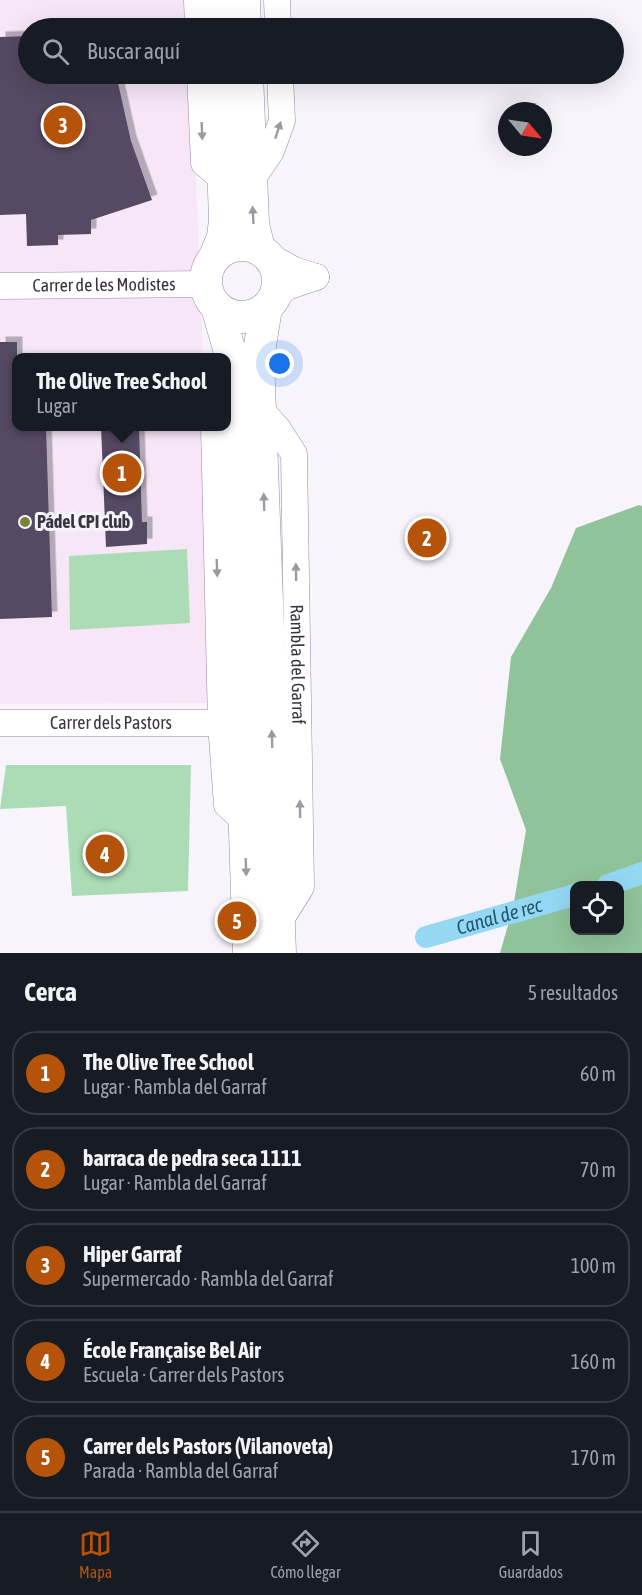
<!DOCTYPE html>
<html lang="es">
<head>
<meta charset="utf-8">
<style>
	:root { --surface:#171b24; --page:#20242c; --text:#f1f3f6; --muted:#9ea1a6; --line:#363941; --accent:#b45309 }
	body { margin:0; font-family:"Asap Condensed",sans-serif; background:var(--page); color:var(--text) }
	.controls { position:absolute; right:18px; bottom:18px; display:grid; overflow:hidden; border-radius:12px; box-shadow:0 6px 24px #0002 }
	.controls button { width:54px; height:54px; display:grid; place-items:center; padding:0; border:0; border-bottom:2px solid var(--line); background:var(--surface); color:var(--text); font:30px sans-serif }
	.compass { position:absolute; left:498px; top:102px; width:54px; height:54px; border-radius:50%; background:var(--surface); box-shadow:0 6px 24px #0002; rotate:119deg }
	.you { position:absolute; left:280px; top:364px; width:21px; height:21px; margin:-15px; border:4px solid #fff; border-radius:50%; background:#1a73e8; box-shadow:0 0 0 9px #1a73e833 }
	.badge { display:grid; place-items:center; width:39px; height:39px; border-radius:50%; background:var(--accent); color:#fff; font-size:20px; font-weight:700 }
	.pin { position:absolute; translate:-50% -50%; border:3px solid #fff; box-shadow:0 2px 6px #0006 }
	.popup { position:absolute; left:12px; top:353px; width:219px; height:78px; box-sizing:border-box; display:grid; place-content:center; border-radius:12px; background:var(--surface); filter:drop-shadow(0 2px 4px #0005); font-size:20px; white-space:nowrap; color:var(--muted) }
	.popup b { font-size:22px; color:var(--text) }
	.popup::after { content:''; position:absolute; left:50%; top:100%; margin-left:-12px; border:12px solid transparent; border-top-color:var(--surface) }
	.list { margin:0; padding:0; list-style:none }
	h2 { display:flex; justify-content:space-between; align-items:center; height:78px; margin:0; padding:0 24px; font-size:26px }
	h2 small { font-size:20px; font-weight:400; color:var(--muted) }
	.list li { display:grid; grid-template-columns:39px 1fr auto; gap:18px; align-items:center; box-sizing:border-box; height:84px; margin:0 12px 12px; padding:0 12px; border:2px solid var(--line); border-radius:24px }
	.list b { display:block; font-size:22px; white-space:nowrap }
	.list p { margin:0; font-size:20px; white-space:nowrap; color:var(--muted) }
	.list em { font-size:20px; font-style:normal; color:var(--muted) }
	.icon { flex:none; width:33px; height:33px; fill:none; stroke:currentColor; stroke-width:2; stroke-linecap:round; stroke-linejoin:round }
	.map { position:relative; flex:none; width:642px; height:953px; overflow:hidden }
	.search { position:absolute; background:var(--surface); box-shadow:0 6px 24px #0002; left:18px; right:18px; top:18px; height:66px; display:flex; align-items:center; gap:15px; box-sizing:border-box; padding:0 21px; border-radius:33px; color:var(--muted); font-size:22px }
	.sheet { height:558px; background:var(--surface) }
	nav { display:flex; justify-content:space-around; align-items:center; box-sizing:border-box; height:84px; border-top:2px solid var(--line); background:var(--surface); font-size:16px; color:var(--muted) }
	nav a { display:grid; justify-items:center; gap:3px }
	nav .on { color:var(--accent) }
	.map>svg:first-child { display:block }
	.industrial { fill:#f6e6f8 }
	.green { fill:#acdcb6 }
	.forest { fill:#90c39a; fill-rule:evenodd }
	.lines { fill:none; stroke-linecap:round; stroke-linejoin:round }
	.canal { stroke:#94d8f4; stroke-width:22 }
	.building { fill:#574963; filter:url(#shadow) }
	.minor-casing { stroke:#9889a6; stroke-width:27 }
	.tertiary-casing { stroke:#9889a6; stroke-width:33 }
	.minor { stroke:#fff; stroke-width:26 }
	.tertiary { stroke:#fff; stroke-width:32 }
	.oneway { fill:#9c9aa0 }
	.poi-dot { fill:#778634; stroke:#f7f4fb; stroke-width:2 }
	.labels { text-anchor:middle; stroke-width:6; stroke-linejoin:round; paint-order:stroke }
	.street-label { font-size:18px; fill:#3a3440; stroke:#f7f4fb }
	.poi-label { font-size:18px; font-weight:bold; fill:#3a3440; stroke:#f7f4fb; text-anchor:start }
	.water-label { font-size:20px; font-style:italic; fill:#22586c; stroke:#f7f4fb }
</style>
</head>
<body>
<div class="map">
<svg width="642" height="953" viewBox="0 0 642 953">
	<defs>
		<filter id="shadow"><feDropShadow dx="5.5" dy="-5.5" stdDeviation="0" flood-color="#0004"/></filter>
	</defs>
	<rect width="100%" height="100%" fill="#f7f4fb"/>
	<path class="industrial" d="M 0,0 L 189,0 L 190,28 L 28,28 L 28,74 L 192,74 L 203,357 L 17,358 L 17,426 L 206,427 L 217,703 L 0,704 Z"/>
	<path class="green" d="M 187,549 L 190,623 L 70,630 L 69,556 Z
		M 6,765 L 191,765 L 188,891 L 72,896 L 66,806 L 0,809 Z"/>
	<path class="forest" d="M 639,505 L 642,506 L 642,953 L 500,953 L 513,908 L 526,830 L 500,759 L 511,657 L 551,588 L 576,528 ZM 574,885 L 620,885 L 620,930 L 574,930 Z"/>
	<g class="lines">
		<g class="canal">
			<path d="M 608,885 L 642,873"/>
			<path id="s1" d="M 426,937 L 574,895"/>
		</g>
	</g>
	<path class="building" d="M 28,36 L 28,74 L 116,74 L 131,141 L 152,200 L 91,220 L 91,234 L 58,235 L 58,245 L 27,246 L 26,214 L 0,215 L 0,37 Z
		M 0,342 L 17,342 L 17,426 L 46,426 L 52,617 L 0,619 Z
		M 101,426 L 139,426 L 142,522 L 147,522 L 147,544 L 106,547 Z"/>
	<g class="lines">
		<defs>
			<g id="minor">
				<path d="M 197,0 L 198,28"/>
				<path d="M 277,0 L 278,28"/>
				<path d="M 200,74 L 204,163 L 224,180"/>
				<path d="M 251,181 L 271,151 L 282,121 L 280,74"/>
				<path d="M 269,256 L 294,270 L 316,277"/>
				<path id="s2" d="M 0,286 L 206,284"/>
				<path d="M 274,298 L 287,287 L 316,277"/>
				<path id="s3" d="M 260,409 L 278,429 L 294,454 L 301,887 L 278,924"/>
				<path d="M 214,426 L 221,723 L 227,805 L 244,820"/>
				<path id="s4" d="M 0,723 L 221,723"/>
			</g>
			<path id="tertiary" d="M 217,0 L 218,28
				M 244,0 L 245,28
				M 247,74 L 253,224 L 259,249
				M206 281a36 36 0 1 1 72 0a36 36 0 1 1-72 0Z
				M 215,257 L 223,237 L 225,220 L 220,74
				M 217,307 L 232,359 L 231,408 L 249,953
				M 266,308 L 258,358 L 280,953"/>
		</defs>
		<use href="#minor" class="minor-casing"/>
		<use href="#tertiary" class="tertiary-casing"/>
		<use href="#minor" class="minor"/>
		<use href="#tertiary" class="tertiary"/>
	</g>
	<defs><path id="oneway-solid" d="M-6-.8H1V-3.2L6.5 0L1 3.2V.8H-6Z" transform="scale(1.5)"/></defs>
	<g class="oneway">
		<use href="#oneway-solid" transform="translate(278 130) rotate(-72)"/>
		<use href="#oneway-solid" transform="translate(202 131) rotate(88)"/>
		<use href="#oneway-solid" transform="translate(253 215) rotate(-93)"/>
		<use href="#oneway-solid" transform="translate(264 502) rotate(-92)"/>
		<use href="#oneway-solid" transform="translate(217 568) rotate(88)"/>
		<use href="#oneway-solid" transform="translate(296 572) rotate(-91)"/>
		<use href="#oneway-solid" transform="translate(272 739) rotate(-92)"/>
		<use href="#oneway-solid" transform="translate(300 809) rotate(-91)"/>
		<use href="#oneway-solid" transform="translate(246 867) rotate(88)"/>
	</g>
	<circle class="poi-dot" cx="25" cy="522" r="6"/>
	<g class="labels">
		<g class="street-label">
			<text dy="6" stroke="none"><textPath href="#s2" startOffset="104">Carrer de les Modistes</textPath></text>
			<text dy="6" stroke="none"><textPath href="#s3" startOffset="267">Rambla del Garraf</textPath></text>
			<text dy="6" stroke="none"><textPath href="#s4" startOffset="111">Carrer dels Pastors</textPath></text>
		</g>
		<g class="poi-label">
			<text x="37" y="528">Pádel CPI club</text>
		</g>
		<g class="water-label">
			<text dy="7" stroke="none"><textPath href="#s1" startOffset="76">Canal de rec</textPath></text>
		</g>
	</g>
</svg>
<div class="controls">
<button><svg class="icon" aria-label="locate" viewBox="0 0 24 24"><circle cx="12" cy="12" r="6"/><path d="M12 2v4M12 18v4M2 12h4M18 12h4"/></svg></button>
</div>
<svg class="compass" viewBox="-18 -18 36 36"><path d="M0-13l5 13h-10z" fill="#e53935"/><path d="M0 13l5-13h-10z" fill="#9ea1a6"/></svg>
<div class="you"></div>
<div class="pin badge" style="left:122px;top:473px">1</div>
<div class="popup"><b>The Olive Tree School</b>Lugar</div>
<div class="pin badge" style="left:427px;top:538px">2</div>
<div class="pin badge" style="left:63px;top:125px">3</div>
<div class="pin badge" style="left:105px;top:854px">4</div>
<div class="pin badge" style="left:237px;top:921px">5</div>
<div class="search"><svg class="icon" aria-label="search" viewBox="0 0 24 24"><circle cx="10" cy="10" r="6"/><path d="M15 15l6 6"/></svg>Buscar aquí</div>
</div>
<section class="sheet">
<h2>Cerca<small>5 resultados</small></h2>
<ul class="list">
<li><span class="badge">1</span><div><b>The Olive Tree School</b><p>Lugar · Rambla del Garraf</p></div><em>60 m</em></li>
<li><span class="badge">2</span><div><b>barraca de pedra seca 1111</b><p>Lugar · Rambla del Garraf</p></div><em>70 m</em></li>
<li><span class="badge">3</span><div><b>Hiper Garraf</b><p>Supermercado · Rambla del Garraf</p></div><em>100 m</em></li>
<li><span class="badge">4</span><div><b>École Française Bel Air</b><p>Escuela · Carrer dels Pastors</p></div><em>160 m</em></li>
<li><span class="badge">5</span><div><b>Carrer dels Pastors (Vilanoveta)</b><p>Parada · Rambla del Garraf</p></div><em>170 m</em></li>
</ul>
</section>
<nav>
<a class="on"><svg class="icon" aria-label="map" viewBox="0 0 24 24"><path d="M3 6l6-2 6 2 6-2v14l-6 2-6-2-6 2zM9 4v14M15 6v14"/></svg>Mapa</a>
<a><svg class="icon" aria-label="directions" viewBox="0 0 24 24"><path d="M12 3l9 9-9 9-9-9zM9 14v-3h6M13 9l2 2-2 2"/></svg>Cómo llegar</a>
<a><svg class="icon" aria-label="saved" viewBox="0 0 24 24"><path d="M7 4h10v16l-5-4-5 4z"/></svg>Guardados</a>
</nav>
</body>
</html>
